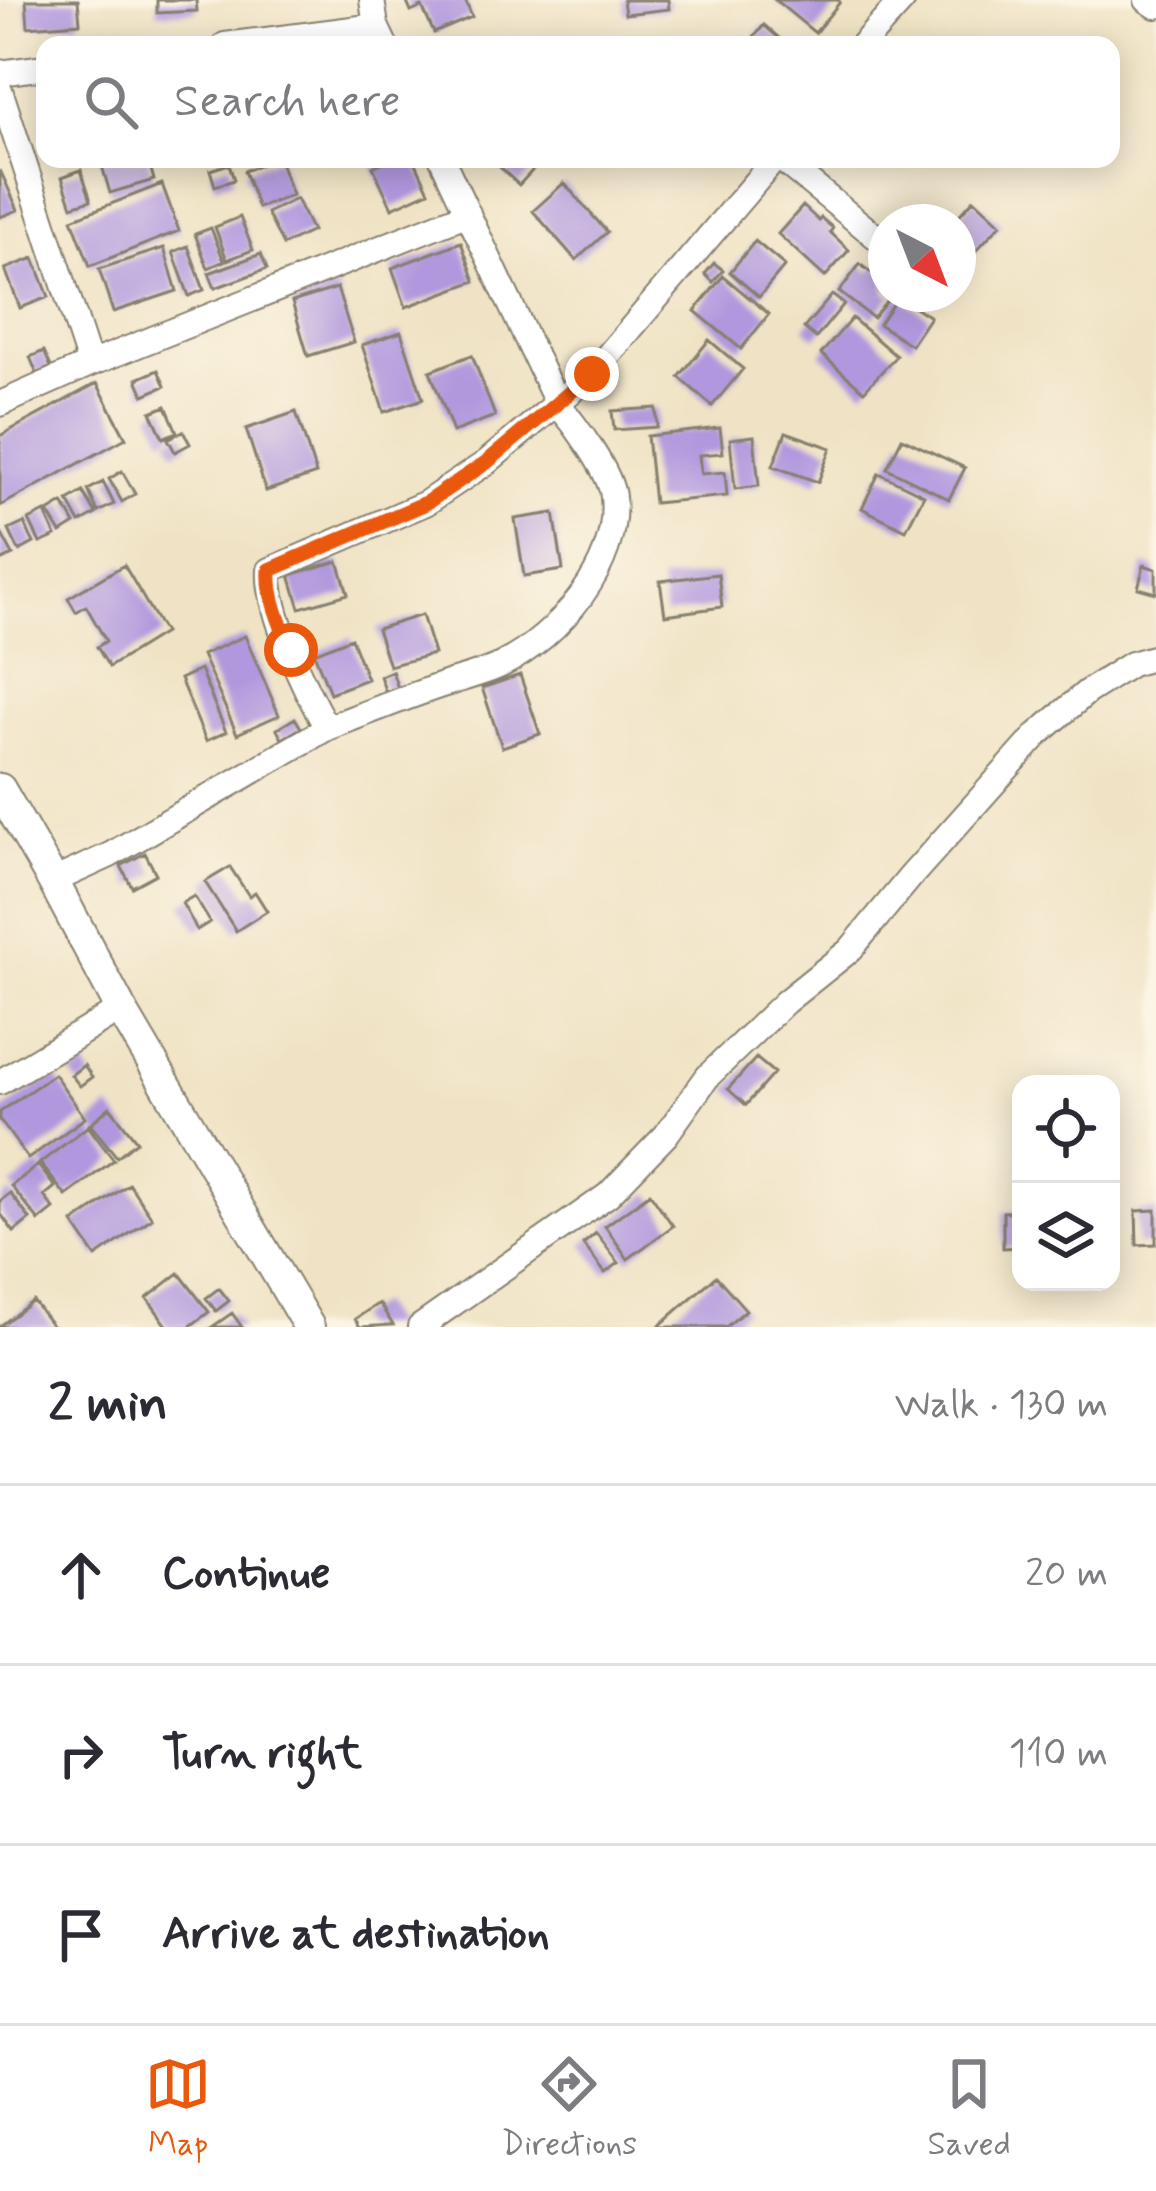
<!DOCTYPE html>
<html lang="en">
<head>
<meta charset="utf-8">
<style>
	:root { --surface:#fff; --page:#f2f2f3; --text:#2b2b33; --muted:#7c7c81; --line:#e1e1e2; --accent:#ea580c }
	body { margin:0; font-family:Mynerve,sans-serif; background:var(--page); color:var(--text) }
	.controls { position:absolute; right:36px; bottom:36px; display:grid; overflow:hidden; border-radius:24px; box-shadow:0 6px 30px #0003 }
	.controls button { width:108px; height:108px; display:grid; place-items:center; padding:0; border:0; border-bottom:3px solid var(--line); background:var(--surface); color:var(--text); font:60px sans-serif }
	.compass { position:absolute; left:868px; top:204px; width:108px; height:108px; border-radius:50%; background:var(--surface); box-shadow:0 6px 30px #0003; rotate:138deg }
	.stop { position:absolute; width:36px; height:36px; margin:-27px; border:9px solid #ea580c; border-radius:50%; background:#fff }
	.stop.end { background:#ea580c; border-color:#fff; box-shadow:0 3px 12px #0008 }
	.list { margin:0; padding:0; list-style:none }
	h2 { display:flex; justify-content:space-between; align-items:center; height:156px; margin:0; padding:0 48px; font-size:51px }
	h2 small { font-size:39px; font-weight:400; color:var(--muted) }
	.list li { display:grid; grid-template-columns:78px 1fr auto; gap:36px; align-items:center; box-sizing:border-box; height:180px; padding:0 48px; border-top:3px solid var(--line) }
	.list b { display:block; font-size:45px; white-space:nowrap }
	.list em { font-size:39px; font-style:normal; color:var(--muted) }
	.icon { flex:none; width:66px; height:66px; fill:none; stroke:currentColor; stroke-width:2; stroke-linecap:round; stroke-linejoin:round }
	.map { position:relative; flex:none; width:1156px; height:1327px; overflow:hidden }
	.search { position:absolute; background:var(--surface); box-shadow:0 6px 30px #0003; left:36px; right:36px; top:36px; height:132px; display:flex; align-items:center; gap:30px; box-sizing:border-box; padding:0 42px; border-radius:24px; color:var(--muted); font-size:45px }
	.sheet { height:696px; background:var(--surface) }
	nav { display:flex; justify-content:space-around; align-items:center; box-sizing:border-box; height:168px; border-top:3px solid var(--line); background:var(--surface); font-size:33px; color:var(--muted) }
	nav a { display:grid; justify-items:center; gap:6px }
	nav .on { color:var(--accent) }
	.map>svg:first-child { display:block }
	.building { fill:#b097de }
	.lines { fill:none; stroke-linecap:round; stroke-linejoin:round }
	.minor-casing { stroke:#868070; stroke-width:28 }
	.major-casing { stroke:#868070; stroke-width:34 }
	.minor { stroke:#fff; stroke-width:24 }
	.major { stroke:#fff; stroke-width:30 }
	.route { stroke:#ea580c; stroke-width:15 }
</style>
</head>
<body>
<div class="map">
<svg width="1156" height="1327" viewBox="0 0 1156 1327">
	<rect width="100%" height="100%" fill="#fcf5e5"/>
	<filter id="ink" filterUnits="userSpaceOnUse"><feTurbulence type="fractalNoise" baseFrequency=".00833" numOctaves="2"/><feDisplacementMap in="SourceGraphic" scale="24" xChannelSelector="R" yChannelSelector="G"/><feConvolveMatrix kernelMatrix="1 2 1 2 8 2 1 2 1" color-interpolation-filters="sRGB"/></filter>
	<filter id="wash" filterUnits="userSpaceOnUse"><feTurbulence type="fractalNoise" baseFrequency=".004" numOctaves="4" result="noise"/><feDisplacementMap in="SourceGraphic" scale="48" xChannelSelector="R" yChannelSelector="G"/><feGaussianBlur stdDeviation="2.7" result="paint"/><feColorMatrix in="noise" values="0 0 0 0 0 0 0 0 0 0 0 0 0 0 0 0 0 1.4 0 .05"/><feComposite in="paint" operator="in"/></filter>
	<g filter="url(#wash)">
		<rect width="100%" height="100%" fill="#f0e3c5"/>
		<g id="blocks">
			<path class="building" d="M 26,0 L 78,0 L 80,23 L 28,27 Z
				M 157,0 L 196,0 L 197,11 L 157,13 Z
				M 406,0 L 465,0 L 472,17 L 434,33 L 422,7 L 411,12 Z
				M 623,0 L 668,0 L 669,9 L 625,14 Z
				M 775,0 L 838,0 L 840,2 L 815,33 Z
				M 764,25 L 787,45 L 747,45 Z
				M 100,159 L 148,159 L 154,180 L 110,193 Z
				M 275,159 L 279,159 L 292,195 L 258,208 L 244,171 Z
				M 389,159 L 414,159 L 429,191 L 392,208 L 373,167 Z
				M 491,159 L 543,159 L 519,185 Z
				M 229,164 L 234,180 L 215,186 L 210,170 Z
				M 0,170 L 18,210 L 0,217 Z
				M 81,170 L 91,200 L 72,206 L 62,177 Z
				M 564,183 L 607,232 L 576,260 L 533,211 Z
				M 162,184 L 179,231 L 90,266 L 72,219 Z
				M 296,199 L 312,231 L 283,245 L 267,213 Z
				M 974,199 L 1001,224 L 969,258 L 958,248 L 958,222 L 953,222 Z
				M 803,206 L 819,221 L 821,218 L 833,228 L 830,232 L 849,250 L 825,277 L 778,234 Z
				M 240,217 L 253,250 L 227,260 L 215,227 Z
				M 211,228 L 224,261 L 208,268 L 195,234 Z
				M 755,241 L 785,266 L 759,297 L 730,272 Z
				M 461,242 L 475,281 L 406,307 L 392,268 Z
				M 188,246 L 204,290 L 189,296 L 173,252 Z
				M 164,248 L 177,291 L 113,312 L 99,269 Z
				M 261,254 L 267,269 L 215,288 L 209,273 Z
				M 34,258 L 49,297 L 20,308 L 5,269 Z
				M 714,263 L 723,270 L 713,282 L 705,274 Z
				M 860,264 L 870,272 L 876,265 L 886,273 L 886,294 L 893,294 L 873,318 L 839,292 Z
				M 723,276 L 769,314 L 741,349 L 695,311 Z
				M 337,288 L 354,342 L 308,356 L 292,302 Z
				M 832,295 L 844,304 L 816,338 L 804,328 Z
				M 898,296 L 930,317 L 911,345 L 879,324 Z
				M 852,318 L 896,356 L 864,391 L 821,354 Z
				M 401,332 L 423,399 L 384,412 L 362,345 Z
				M 709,340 L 743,369 L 712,406 L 679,377 Z
				M 44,351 L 51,367 L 37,374 L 30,357 Z
				M 472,355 L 495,416 L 453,432 L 430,371 Z
				M 158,370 L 165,386 L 144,395 L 137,379 Z
				M 97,383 L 126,438 L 0,506 L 0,436 Z
				M 166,406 L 177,432 L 163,438 L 151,412 Z
				M 656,408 L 657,427 L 614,430 L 612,411 Z
				M 296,412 L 316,474 L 266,491 L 246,429 Z
				M 720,428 L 723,453 L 699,455 L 701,474 L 725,472 L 727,496 L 654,503 L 647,436 Z
				M 183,431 L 190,444 L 175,452 L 168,439 Z
				M 786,432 L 831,448 L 818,482 L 773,466 Z
				M 754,436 L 759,486 L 735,489 L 730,439 Z
				M 902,438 L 965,468 L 949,499 L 887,468 Z
				M 122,471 L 135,494 L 122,502 L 109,479 Z
				M 879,473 L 924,495 L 906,530 L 862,508 Z
				M 103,482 L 114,504 L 98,512 L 88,490 Z
				M 83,492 L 96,514 L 80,523 L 68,501 Z
				M 63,503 L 75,524 L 61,533 L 48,512 Z
				M 45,512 L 56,536 L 40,543 L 29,520 Z
				M 554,513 L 563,570 L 524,576 L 515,519 Z
				M 24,523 L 34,543 L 19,551 L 9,530 Z
				M 0,531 L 13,555 L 0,561 Z
				M 338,561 L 348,594 L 300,608 L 290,575 Z
				M 124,565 L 164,633 L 109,667 L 97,647 L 106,641 L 86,606 L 76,612 L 68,598 Z
				M 1144,565 L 1156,569 L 1156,593 L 1138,588 Z
				M 718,574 L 722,607 L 665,615 L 660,581 Z
				M 422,615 L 434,654 L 389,666 L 377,629 Z
				M 245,636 L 279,715 L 237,734 L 202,655 Z
				M 351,638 L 367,679 L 330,693 L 314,653 Z
				M 200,670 L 226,732 L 206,741 L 180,679 Z
				M 392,671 L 398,688 L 386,693 L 380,676 Z
				M 520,675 L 540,734 L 502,747 L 482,688 Z
				M 295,718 L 301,728 L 282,739 L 277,729 Z
				M 145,853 L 156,874 L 132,887 L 121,866 Z
				M 230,867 L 249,896 L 255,892 L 267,911 L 236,931 L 205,882 Z
				M 194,896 L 210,922 L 197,930 L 182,903 Z
				M 756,1058 L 774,1073 L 746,1105 L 728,1089 Z
				M 84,1065 L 92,1077 L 80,1086 L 71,1075 Z
				M 54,1074 L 85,1118 L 28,1159 L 0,1120 L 0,1112 Z
				M 110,1107 L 137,1141 L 117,1157 L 90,1124 Z
				M 88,1126 L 114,1160 L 66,1196 L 40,1163 Z
				M 38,1165 L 55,1187 L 44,1196 L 54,1209 L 39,1221 L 11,1186 Z
				M 129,1184 L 152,1218 L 96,1257 L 73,1223 Z
				M 10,1193 L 30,1219 L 14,1232 L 0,1213 L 0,1201 Z
				M 650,1193 L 673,1226 L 628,1259 L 605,1226 Z
				M 1156,1210 L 1156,1244 L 1137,1245 L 1136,1211 Z
				M 1021,1211 L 1021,1247 L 1003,1248 L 1003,1212 Z
				M 596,1233 L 619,1263 L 605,1273 L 583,1244 Z
				M 179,1273 L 209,1312 L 189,1327 L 168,1327 L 147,1298 Z
				M 716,1276 L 746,1310 L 726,1327 L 658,1327 Z
				M 219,1288 L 229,1301 L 216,1311 L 206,1298 Z
				M 33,1301 L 53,1327 L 0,1327 L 0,1326 Z
				M 379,1303 L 393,1325 L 360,1327 L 355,1319 Z
				M 232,1313 L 242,1327 L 212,1327 Z"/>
		</g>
	</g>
	<g filter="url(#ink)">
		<use href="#blocks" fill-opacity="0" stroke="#868070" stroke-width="3"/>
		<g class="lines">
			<defs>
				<path id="minor" d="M 372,0 L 376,26 L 385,45
					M 1147,0 L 1156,6
					M 225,45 L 376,26
					M 862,45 L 903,0
					M 0,73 L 45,67
					M 0,90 L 90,364
					M 781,159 L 886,245
					M 0,404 L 90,364 L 468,213
					M 327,728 C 364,714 401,699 439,686 C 459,679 482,674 501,665 C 559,636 620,565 613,497 C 611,472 573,422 557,403 L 442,159
					M 53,881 L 110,855 L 327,728 C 306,692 267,611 270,570 L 426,503 L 487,462 L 592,374 L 775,159
					M 0,1082 L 121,1009
					M 420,1327 L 608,1195 L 666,1135 L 708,1076 L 785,1002 L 850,950 L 912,875 L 1038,734 L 1087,692 L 1131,664 L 1156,657"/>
				<path id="major" d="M 0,789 L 53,881 L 121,1009 L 309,1327"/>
			</defs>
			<use href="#minor" class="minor-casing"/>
			<use href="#major" class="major-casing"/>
			<use href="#minor" class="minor"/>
			<use href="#major" class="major"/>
		</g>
	</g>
	<g class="lines" filter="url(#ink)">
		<path class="route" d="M 291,650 C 281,624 268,598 270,570 L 426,503 L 487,462 L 592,374"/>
	</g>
</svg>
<div class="controls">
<button><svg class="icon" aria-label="locate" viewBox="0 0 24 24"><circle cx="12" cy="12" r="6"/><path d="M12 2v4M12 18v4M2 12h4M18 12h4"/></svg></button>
<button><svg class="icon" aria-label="layers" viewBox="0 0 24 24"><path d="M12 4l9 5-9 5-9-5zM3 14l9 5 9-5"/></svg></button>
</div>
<svg class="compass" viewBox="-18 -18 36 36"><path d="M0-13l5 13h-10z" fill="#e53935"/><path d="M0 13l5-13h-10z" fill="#7c7c81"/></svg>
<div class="stop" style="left:291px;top:650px"></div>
<div class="stop end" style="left:592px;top:374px"></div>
<div class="search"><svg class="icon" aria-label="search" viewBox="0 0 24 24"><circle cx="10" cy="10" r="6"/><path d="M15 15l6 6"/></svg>Search here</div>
</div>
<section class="sheet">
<h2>2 min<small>Walk · 130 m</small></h2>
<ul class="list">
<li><svg class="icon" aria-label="ahead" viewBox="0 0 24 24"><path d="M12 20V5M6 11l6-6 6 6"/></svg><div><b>Continue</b></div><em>20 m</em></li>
<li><svg class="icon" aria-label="right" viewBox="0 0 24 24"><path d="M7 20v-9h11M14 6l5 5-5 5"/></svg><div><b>Turn right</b></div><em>110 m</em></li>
<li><svg class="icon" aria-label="arrive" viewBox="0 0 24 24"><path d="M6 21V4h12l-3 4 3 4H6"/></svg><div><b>Arrive at destination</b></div></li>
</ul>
</section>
<nav>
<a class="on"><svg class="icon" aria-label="map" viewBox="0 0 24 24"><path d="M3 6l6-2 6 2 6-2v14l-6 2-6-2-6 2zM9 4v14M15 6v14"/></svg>Map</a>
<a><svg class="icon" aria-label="directions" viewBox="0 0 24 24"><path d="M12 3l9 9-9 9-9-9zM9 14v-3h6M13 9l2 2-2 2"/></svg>Directions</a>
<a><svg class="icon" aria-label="saved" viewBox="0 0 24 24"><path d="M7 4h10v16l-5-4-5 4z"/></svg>Saved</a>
</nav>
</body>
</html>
